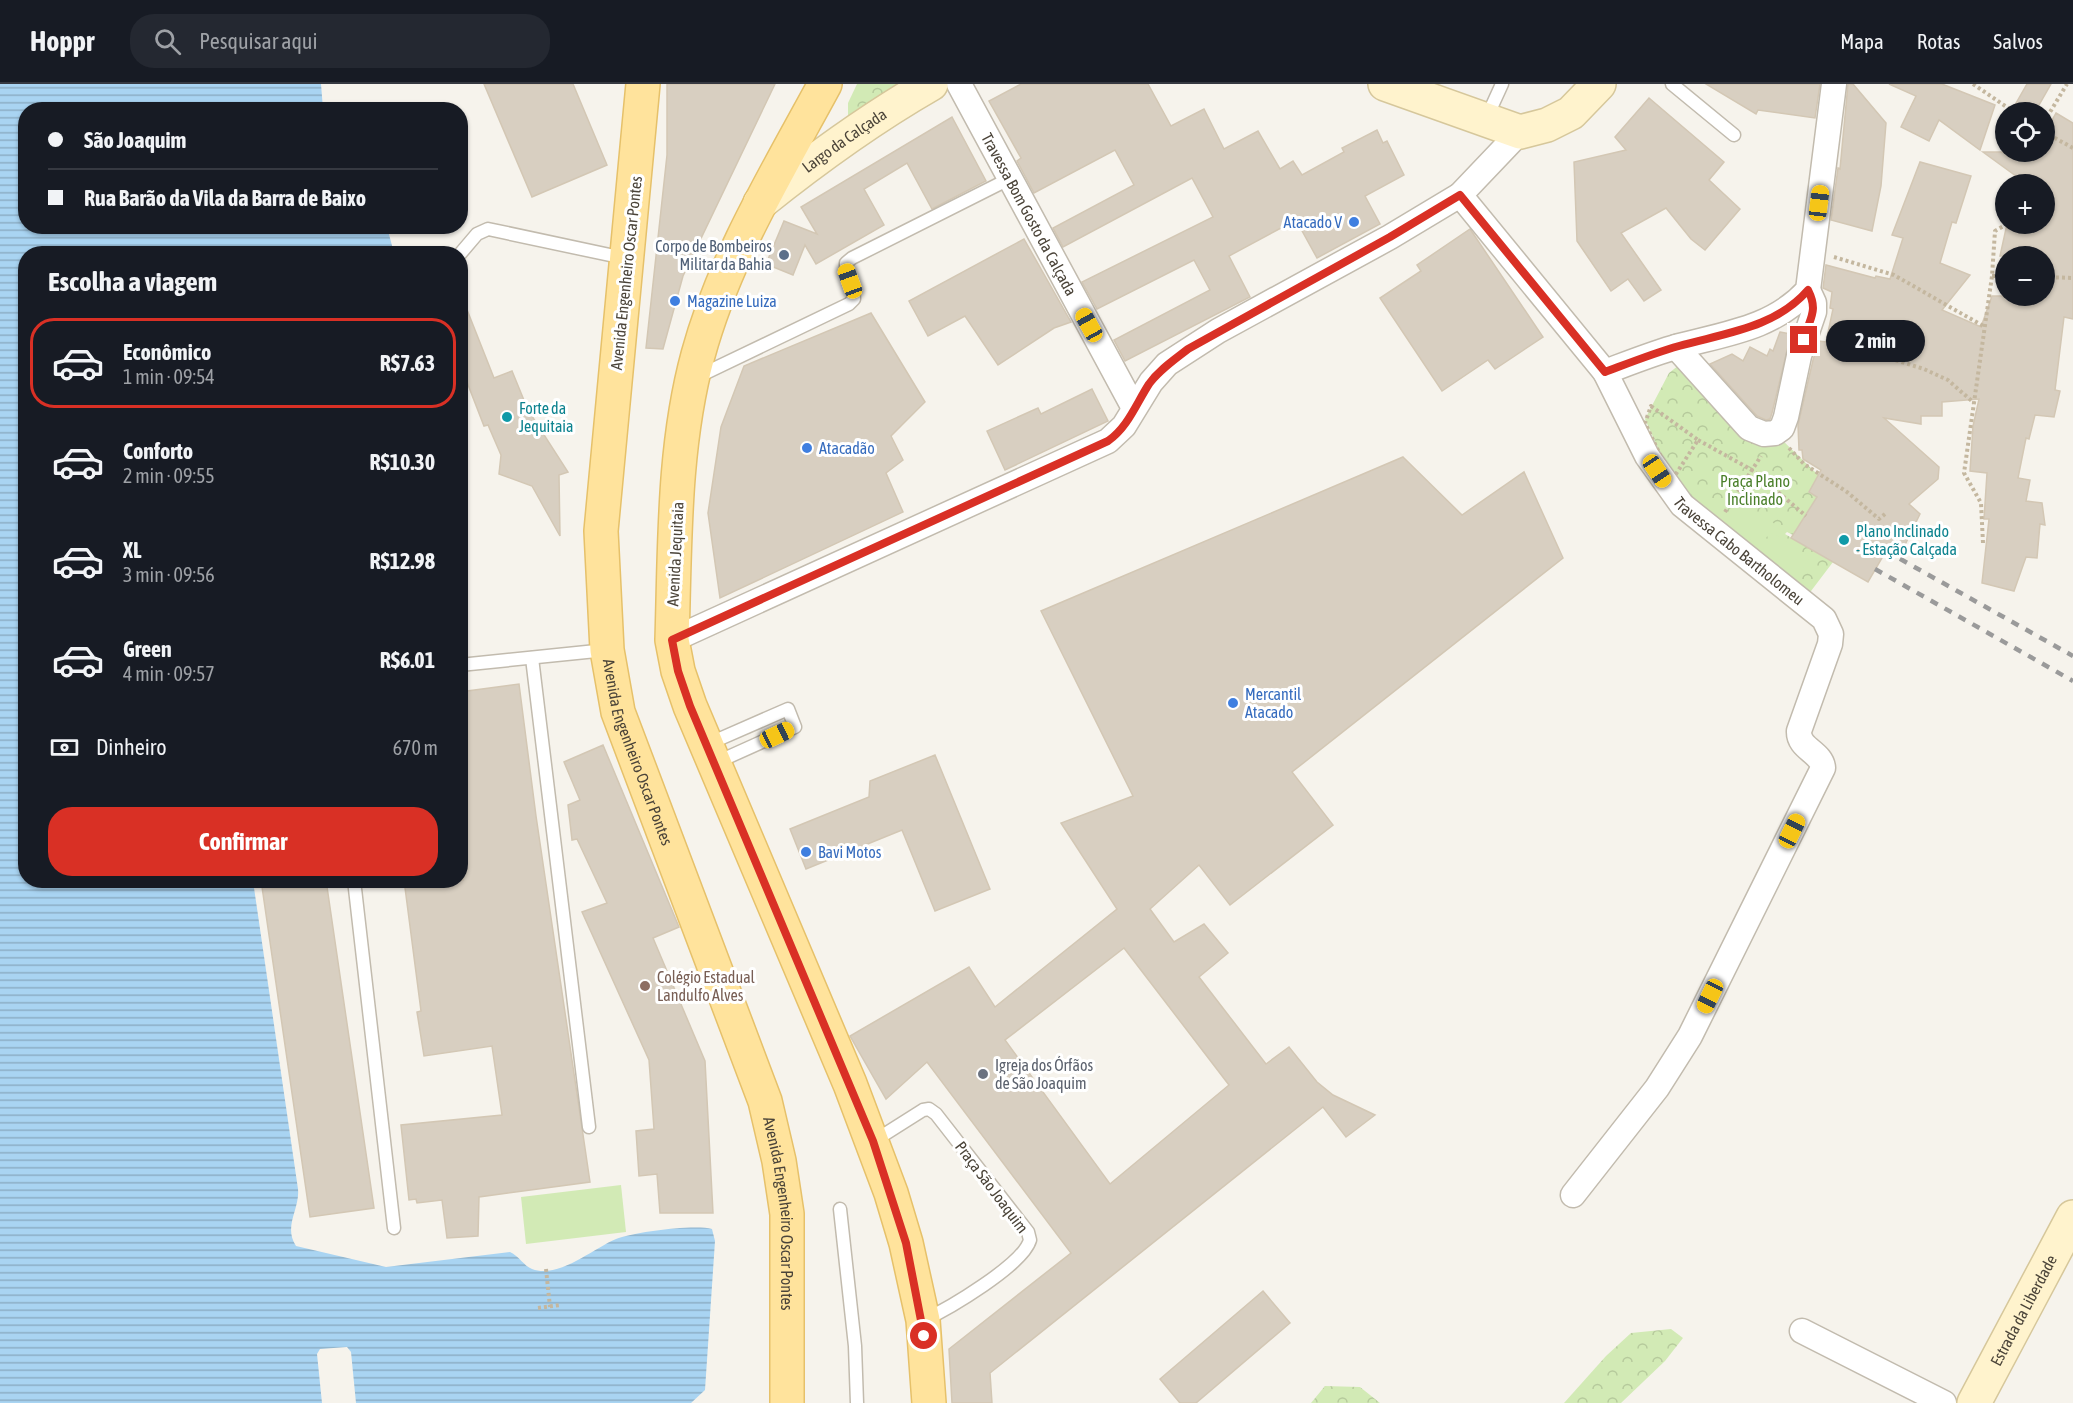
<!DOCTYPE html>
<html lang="pt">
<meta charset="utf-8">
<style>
body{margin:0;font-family:"Asap Condensed",sans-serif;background:#242831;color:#f1f3f6;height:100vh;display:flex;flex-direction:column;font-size:22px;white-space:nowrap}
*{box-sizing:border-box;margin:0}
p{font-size:20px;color:#9ea1a6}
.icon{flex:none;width:33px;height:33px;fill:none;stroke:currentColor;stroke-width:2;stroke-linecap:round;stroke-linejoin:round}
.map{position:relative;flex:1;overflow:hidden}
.side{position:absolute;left:18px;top:162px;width:450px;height:642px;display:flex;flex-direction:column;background:#171b24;border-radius:24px;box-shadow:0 2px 4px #0004}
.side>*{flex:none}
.banner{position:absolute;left:18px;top:18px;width:450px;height:132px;border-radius:24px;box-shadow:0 2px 4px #0004;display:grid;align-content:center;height:132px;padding:0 30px;background:#171b24}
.fabs{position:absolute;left:1995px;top:18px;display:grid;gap:12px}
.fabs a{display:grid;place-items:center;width:60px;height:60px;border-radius:50%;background:#171b24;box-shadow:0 2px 4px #0004;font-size:30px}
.end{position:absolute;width:27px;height:27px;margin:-14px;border:8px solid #d93025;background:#fff;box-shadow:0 0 0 3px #fff}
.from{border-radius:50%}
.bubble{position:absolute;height:42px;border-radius:21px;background:#171b24;box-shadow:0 2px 4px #0004;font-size:20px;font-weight:700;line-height:42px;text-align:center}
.car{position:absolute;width:18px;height:36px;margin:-18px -9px;border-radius:8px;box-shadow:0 0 4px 2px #0007;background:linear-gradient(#f5c518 24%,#345 0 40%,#f5c518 0 76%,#345 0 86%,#f5c518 0)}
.banner b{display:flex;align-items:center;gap:21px;height:57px;font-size:22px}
.banner b+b{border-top:2px solid #363941}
.banner i{width:15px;height:15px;background:#f1f3f6}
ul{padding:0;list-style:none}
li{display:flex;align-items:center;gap:18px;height:90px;margin:0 12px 9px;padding:0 18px;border:3px solid transparent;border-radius:24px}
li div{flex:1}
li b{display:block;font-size:22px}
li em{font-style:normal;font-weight:700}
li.selected{border-color:#d93025}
li>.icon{width:54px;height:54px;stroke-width:1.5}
h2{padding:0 30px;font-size:27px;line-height:72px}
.pay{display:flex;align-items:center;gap:15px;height:66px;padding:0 30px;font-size:22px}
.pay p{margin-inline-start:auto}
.action{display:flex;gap:12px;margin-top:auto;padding:12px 30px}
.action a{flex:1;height:69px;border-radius:24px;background:#d93025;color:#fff;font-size:24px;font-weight:700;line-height:69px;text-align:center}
header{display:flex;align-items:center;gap:36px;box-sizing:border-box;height:84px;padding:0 30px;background:#171b24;border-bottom:2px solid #363941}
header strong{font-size:28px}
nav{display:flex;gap:33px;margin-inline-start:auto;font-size:21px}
.search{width:420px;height:54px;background:#242831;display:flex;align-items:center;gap:15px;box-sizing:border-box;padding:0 21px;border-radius:24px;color:#9ea1a6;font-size:22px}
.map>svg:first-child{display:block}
</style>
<header>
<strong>Hoppr</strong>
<div class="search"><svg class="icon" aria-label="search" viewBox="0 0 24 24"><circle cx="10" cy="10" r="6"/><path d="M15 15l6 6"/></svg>Pesquisar aqui</div>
<nav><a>Mapa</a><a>Rotas</a><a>Salvos</a></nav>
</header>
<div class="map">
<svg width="2073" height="1319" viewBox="0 0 2073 1319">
<defs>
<pattern id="forest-crowns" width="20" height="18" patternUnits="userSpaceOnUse" patternTransform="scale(1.5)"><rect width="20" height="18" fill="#d2eab5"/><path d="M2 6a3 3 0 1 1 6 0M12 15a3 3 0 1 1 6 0" fill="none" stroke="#b6ca9c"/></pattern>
<pattern id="water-rules" width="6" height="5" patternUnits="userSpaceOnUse" patternTransform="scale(1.5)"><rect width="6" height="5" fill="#a9d4f2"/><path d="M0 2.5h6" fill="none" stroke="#8caec5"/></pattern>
</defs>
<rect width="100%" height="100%" fill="#f6f3ec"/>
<g fill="url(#forest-crowns)">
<polygon points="857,0 915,0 848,43 848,19"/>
<polygon points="1679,281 1779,353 1816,389 1837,401 1820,411 1810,406 1817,413 1793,451 1787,448 1785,450 1833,478 1808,511 1690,420 1672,396 1645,335 1669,289"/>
<polygon points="1671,1245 1683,1254 1665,1277 1621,1319 1564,1319 1606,1272 1631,1249"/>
<polygon points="1325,1302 1360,1303 1380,1319 1311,1319"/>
</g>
<g fill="#d2eab5">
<polygon points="1738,416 1775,440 1761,462 1724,437"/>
<polygon points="1773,449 1810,473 1796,495 1759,471"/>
<polygon points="621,1101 626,1148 526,1160 521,1113"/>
</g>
<path fill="url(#water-rules)" d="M0,0H321L323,25L26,26V142L387,143L394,169L26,170V796L253,797L298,1105C300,1125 283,1142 296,1162L386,1183L510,1168C519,1172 524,1182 532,1185C559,1195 592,1165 616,1155C633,1148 695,1140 712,1145L715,1157L705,1306L691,1319H356L351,1268L347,1263L320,1265L317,1270L322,1319H0Z"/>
<g fill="#d8cfc1" stroke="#d3c7b4" stroke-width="1.5" fill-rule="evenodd">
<polygon points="484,0 573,0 607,81 532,113"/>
<polygon points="667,0 775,0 683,192 663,265 646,264 667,71"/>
<polygon points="1021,0 1148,0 1171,42 1204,25 1224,65 1258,47 1280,85 1293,77 1302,91 1344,68 1342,64 1377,46 1383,59 1387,57 1404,91 1365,112 1380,140 1317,174 1296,136 1229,172 1250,213 1125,277 1114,256 1210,206 1194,176 1097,225 1082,198 1213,133 1192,94 1063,163 1053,144 1134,101 1115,66 1034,109 1017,77 1021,74 989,17"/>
<polygon points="1706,0 1820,0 1815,34 1758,26 1756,30"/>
<polygon points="1848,0 1853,0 1886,39 1881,102 1872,147 1831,136 1838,84 1840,85"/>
<polygon points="1889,0 1942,0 1995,21 1980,66 1939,36 1929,57 1901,43 1916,12"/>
<polygon points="2027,0 2051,0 2035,28 2011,28"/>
<polygon points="1649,14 1724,78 1709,96 1740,125 1705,166 1691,155 1666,124 1621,149 1661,206 1644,217 1628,195 1611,207 1577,157 1574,78 1626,66 1615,53"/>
<polygon points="2056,29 2073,39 2073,235 2064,233 2055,306 2060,307 2054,333 2035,331 2029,355 2026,354 2018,394 2030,396 2026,417 2042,419 2045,441 2040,440 2037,474 2026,473 2014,507 1982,499 1989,435 1984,435 1987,389 1970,387 1973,342 1979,315 1942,318 1942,332 1921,332 1921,340 1884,334 1939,383 1938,395 1909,420 1920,430 1902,467 1890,460 1868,498 1791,454 1817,413 1809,408 1821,386 1803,375 1802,366 1799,366 1798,341 1813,276 1819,257 1826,258 1833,225 1830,224 1832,208 1823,204 1826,181 1875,194 1876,192 1890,195 1903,154 1892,151 1920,78 1971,92 1956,139 1952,138 1940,179 1970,191 1942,226 1981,243 1992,212 2044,212 2044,172 2000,172 2007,140 2044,140 2044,100 2027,100 1983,68 2044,68 2044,51"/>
<polygon points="952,33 986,97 932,125 907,79 864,105 884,141 816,180 805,161 793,191 766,180 784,137 817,150 801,123"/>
<polygon points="1470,145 1543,253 1495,285 1488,276 1442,307 1380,214 1421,187 1417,181"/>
<polygon points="1024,155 1071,238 1054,244 998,281 965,232 928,252 909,217"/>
<polygon points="460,208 494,294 512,287 528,326 568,388 559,391 560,452 532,402 499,390 501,371 488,341 484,342 460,280"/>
<polygon points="871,229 925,318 891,352 903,376 886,389 903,428 720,514 708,429 721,343 744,282"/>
<polygon points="1780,248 1791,250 1772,329 1770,335 1766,336 1757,332 1710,280 1732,270 1743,277 1750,263 1767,272 1770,265 1773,267"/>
<polygon points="1092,305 1108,337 1005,386 987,347 1038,324 1041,330"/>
<path d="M1403,373L1462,431L1524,388L1563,474L1292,688L1333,741L1230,821L1199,781L1150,825L1174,858L1204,840L1228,869L1199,893L1266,980L1289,963L1317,998L1333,1011L1375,1031L1346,1053L1323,1023L990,1289L992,1319H952L949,1265L1071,1169L927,978L886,1015L850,952L969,883L995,923L1117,825L1061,739L1133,712L1041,527ZM1124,864L1229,1001L1110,1100L1005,956Z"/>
<polygon points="519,600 536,732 590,1098 479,1113 478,1152 447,1154 442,1116 417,1119 416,1115 409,1116 401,1041 502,1031 492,962 424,972 417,928 421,927 404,796 463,796 460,776 460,608"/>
<polygon points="603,661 679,843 653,854 705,977 713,1129 660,1129 657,1090 639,1092 636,1047 654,1045 649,976 582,828 607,819 577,755 572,756 568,721 580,716 564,678"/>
<polygon points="935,671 990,805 935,827 902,746 806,785 790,745 869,713 870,697"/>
<polygon points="261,796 326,796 374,1124 310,1133"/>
<polygon points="1263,1207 1290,1239 1196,1319 1180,1319 1160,1295"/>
</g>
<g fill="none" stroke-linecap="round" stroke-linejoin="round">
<defs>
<g id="service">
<polyline points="1672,0 1734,51"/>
<polyline points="1486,35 1502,0"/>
<polyline points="460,170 477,150 488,145 624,174"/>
<path d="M697,293L849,220L854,215C854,202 845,192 846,179L852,174L1009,95"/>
<polyline points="532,574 589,1043"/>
<polyline points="460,581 606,566"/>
<polyline points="708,660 788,625 795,643 715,679"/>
<polyline points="354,796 394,1144"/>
<path d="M874,1057L923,1026L929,1025L936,1030L1028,1148L1030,1156C1023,1181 948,1225 924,1236"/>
<polyline points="840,1125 855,1262 857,1319"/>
</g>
<g id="minor">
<path id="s1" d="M959,0L1134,324"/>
<path id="s2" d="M1460,111L1605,288L1647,372L1682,421L1824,535L1831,550L1830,560L1799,647C1798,665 1822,668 1823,684L1690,952L1657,1004L1573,1111"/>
<polyline points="1676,263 1749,344 1764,350 1775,349 1782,344 1786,333 1799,272 1814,228 1814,219 1808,206"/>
<path d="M1605,288C1629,279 1654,269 1679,262C1725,250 1774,244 1808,206L1834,0"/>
<polyline points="672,556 1108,357 1124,342 1151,298 1167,280 1218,247 1390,153 1460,111 1520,48"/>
<polyline points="1802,1247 1944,1319"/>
</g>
<g id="secondary">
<polyline points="1385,0 1520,48 1547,41 1571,29 1599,0"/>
<path id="s3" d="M760,119C815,75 870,35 931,0"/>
<path id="s4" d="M1974,1319L2073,1133"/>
</g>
<g id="primary">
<path id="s5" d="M643,0L601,447L607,566L618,628L765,1017L779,1077L787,1130V1319"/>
<path d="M825,0C778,87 724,175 698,271C673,363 675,461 672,556L678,587L690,622L850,1000L891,1109L906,1159L923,1236L929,1319"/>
</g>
</defs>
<use href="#service" stroke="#c2bbae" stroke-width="15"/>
<use href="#minor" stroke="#c2bbae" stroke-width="27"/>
<use href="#secondary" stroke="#d6c79b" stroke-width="36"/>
<use href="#primary" stroke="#e6c16a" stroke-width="36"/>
<g stroke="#c4b79f" stroke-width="4" stroke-dasharray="3 3" stroke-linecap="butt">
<polyline points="1973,0 2014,28"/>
<polyline points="2044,38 2067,0"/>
<polyline points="2044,48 2073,64"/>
<polyline points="1834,173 1894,191 1985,243"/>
<polyline points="1992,192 2006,192"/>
<polyline points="2044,193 2073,194"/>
<polyline points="1827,255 1924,285 1948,296 1974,319"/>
<polygon points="1651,322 1698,356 1672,396 1645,339"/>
<polyline points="1698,356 1752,386 1806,432"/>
<polyline points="1789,364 1804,380 1847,408 1879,435 1885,430"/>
<polyline points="1725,428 1761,372"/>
<polyline points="1983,459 1981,419 1964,389 1992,192 1995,147 2007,140"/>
<polyline points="546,1185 550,1223"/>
<polyline points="538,1224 560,1221"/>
</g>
<use href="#service" stroke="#fff" stroke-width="12"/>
<use href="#minor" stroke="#fff" stroke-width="24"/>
<use href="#secondary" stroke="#fff3cd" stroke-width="33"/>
<use href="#primary" stroke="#ffe39c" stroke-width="33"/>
<g stroke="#9a9a9a" stroke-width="4.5" stroke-dasharray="8 8" stroke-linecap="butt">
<polyline points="1886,467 2073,572"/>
<polyline points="1875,485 2073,597"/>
</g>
</g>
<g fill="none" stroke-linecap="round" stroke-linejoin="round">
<path stroke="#d93025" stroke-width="8" d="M924,1252L906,1159L873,1057L690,622L678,587L672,556L1108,357C1128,343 1136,320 1149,300C1159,286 1174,276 1188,265L1390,153L1460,111L1605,288C1629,279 1654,269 1679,262C1725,249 1775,244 1808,206C1819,228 1809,234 1804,256"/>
</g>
<g fill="#3f7fe0" stroke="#fff" stroke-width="2">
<circle cx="1354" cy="138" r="6"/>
<circle cx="675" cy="217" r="6"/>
<circle cx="807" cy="364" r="6"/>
<circle cx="1233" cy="619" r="6"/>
<circle cx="806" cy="768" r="6"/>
</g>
<circle fill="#5c6f8a" stroke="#fff" stroke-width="2" cx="784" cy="171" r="6"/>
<g fill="#0f9aa8" stroke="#fff" stroke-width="2">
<circle cx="507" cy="333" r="6"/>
<circle cx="1844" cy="456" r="6"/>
</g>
<circle fill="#8d6e63" stroke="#fff" stroke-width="2" cx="645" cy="902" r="6"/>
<circle fill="#6b7280" stroke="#fff" stroke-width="2" cx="983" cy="990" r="6"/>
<g text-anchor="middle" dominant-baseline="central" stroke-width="6" stroke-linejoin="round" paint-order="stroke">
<g font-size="16" fill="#4b4439" stroke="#fff">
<text stroke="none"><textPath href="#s3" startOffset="105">Largo da Calçada</textPath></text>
<text stroke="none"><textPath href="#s1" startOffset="148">Travessa Bom Gosto da Calçada</textPath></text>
<text transform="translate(626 189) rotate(-84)">Avenida Engenheiro Oscar Pontes</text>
<text stroke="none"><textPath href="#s2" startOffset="456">Travessa Cabo Bartholomeu</textPath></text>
<text transform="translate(675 470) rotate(-87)">Avenida Jequitaia</text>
<text stroke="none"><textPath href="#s5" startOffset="675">Avenida Engenheiro Oscar Pontes</textPath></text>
<text transform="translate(992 1103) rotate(53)">Praça São Joaquim</text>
<text stroke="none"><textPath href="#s5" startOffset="1161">Avenida Engenheiro Oscar Pontes</textPath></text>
<text stroke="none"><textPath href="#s4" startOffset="105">Estrada da Liberdade</textPath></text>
</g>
<g font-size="16" fill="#366cbe" stroke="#fff" text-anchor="start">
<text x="1342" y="138" text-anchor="end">Atacado V</text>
<text x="687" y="217">Magazine Luiza</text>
<text x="819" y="364">Atacadão</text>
<text x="1245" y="610">Mercantil<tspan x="1245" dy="18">Atacado</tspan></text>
<text x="818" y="768">Bavi Motos</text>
</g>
<g font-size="16" fill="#4e5e75" stroke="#fff" text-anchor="end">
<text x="772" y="162">Corpo de Bombeiros<tspan x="772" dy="18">Militar da Bahia</tspan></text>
</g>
<g font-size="16" fill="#0d838f" stroke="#fff" text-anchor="start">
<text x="519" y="324">Forte da<tspan x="519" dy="18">Jequitaia</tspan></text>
<text x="1856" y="447">Plano Inclinado<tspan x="1856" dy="18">- Estação Calçada</tspan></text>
</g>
<g font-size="16" fill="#4a7f2a" stroke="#fff">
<text x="1755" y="397">Praça Plano<tspan x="1755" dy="18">Inclinado</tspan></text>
</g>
<g font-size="16" fill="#785e54" stroke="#fff" text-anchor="start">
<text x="657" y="893">Colégio Estadual<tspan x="657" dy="18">Landulfo Alves</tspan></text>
</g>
<g font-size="16" fill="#5b616d" stroke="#fff" text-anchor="start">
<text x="995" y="981">Igreja dos Órfãos<tspan x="995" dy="18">de São Joaquim</tspan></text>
</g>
</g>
</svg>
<div class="fabs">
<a><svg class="icon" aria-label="locate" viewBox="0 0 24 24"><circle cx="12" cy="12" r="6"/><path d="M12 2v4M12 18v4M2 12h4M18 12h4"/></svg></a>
<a>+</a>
<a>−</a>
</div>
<i class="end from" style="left:924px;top:1252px"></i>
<i class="end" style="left:1804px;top:256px"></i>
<div class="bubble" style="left:1826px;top:236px;width:99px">2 min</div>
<i class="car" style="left:1819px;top:119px;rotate:7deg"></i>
<i class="car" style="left:850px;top:197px;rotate:340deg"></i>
<i class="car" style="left:1089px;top:241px;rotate:331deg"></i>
<i class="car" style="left:1657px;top:387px;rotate:146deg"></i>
<i class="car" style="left:777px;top:651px;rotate:65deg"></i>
<i class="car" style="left:1792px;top:747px;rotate:26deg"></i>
<i class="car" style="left:1710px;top:912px;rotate:206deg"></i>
<div class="banner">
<b><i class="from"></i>São Joaquim</b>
<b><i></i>Rua Barão da Vila da Barra de Baixo</b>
</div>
<section class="side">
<h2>Escolha a viagem</h2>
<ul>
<li class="selected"><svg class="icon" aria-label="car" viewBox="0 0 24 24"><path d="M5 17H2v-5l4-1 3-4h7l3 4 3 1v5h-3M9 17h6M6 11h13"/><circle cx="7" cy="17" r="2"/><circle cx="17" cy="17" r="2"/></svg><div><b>Econômico</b><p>1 min · 09:54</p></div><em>R$7.63</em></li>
<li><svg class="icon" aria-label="car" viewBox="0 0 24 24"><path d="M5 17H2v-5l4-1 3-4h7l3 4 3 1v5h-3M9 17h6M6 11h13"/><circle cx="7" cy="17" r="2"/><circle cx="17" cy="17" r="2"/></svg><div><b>Conforto</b><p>2 min · 09:55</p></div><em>R$10.30</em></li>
<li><svg class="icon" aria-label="car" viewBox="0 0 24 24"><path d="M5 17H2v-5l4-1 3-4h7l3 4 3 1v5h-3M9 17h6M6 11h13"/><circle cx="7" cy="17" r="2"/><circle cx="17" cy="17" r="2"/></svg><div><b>XL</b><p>3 min · 09:56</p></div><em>R$12.98</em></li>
<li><svg class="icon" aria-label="car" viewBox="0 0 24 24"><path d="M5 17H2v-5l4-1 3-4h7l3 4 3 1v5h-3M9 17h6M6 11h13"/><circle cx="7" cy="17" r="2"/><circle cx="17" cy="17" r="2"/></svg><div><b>Green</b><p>4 min · 09:57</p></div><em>R$6.01</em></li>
</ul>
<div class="pay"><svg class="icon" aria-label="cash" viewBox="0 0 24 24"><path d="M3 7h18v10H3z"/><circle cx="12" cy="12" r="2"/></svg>Dinheiro<p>670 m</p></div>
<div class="action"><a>Confirmar</a></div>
</section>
</div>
